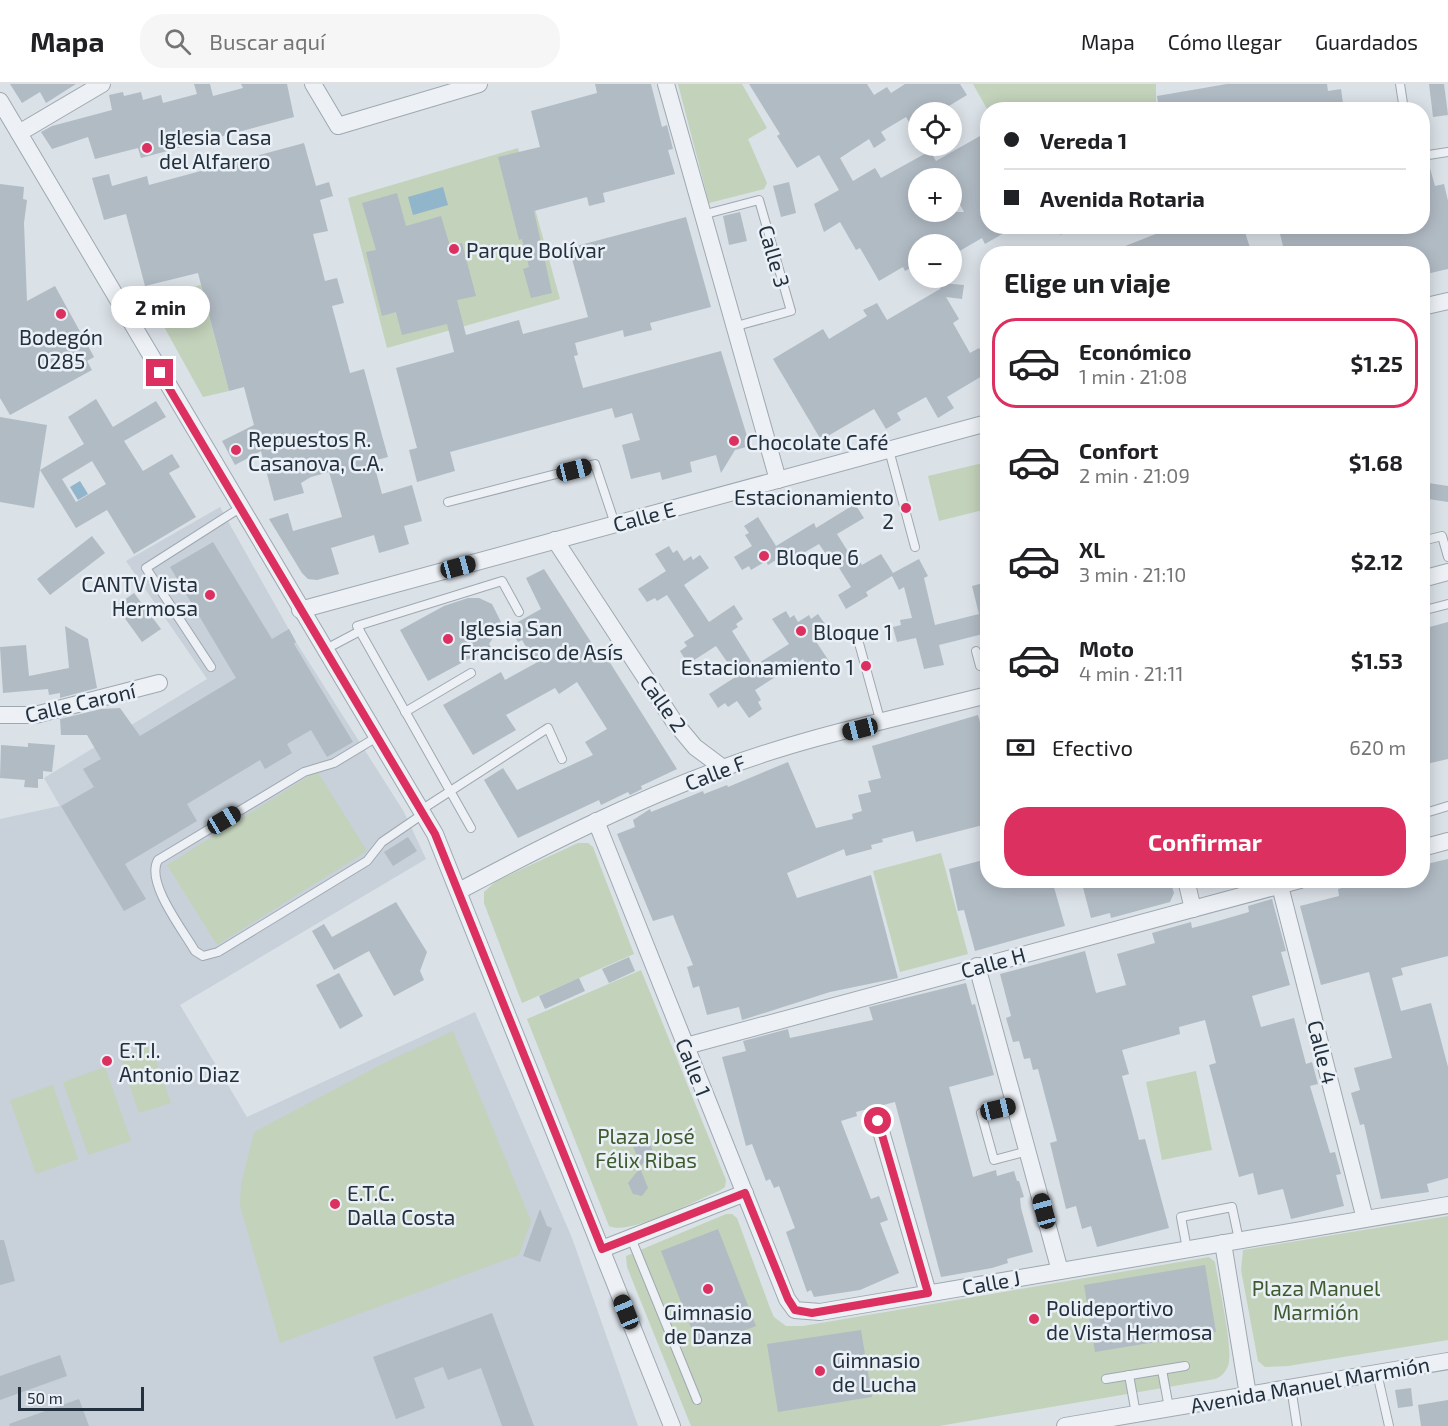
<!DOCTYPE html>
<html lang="es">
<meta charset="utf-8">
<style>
body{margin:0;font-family:"Exo 2",sans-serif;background:#f6f6f6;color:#202124;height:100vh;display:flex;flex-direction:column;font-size:22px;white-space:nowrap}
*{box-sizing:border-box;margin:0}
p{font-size:20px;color:#757577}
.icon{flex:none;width:33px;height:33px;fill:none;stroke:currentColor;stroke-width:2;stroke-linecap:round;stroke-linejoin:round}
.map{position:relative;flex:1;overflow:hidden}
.panel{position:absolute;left:980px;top:162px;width:450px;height:642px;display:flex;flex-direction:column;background:#fff;border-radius:24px;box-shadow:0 3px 15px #0003}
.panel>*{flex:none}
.hud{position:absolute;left:980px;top:18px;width:450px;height:132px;border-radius:24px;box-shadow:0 3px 15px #0003;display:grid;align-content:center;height:132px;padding:0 24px;background:#fff}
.buttons{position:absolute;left:908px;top:18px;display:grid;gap:12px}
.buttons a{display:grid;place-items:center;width:54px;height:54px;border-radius:50%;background:#fff;box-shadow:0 3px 15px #0003;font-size:30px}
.scale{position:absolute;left:18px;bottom:15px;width:126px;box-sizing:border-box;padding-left:6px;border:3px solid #23303e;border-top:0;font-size:16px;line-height:21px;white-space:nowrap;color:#23303e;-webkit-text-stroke:4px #eaf0f5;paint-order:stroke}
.end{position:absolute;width:27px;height:27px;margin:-14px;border:8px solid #db3060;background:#fff;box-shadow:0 0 0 3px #fff}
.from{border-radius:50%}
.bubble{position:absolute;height:42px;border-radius:21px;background:#fff;box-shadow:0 3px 15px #0003;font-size:20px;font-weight:700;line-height:42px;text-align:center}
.car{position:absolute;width:18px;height:36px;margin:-18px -9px;border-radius:8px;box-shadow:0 0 4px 2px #0007;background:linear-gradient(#222 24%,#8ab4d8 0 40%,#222 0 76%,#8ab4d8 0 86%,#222 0)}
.hud b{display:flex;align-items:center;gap:21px;height:57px;font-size:22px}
.hud b+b{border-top:2px solid #e0e0e0}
.hud i{width:15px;height:15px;background:#202124}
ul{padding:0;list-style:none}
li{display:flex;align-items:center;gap:18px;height:90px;margin:0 12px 9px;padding:0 12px;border:3px solid transparent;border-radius:24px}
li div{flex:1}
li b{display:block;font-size:22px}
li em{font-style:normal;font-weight:700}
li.active{border-color:#db3060}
li>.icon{width:54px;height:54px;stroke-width:1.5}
h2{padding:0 24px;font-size:27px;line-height:72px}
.pay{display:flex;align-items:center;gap:15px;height:66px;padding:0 24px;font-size:22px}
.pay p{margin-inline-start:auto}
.cta{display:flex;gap:12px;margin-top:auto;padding:12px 24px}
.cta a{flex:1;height:69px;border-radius:24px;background:#db3060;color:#fff;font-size:24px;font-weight:700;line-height:69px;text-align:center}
header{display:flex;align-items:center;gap:36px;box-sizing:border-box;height:84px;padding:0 30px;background:#fff;border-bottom:2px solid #e0e0e0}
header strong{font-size:28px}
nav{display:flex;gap:33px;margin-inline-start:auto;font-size:21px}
.search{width:420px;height:54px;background:#f6f6f6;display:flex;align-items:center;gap:15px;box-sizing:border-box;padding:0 21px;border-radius:24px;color:#757577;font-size:22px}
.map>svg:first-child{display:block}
</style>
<header>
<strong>Mapa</strong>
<div class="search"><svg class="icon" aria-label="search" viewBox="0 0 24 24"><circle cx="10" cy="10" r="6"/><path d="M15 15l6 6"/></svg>Buscar aquí</div>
<nav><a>Mapa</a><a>Cómo llegar</a><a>Guardados</a></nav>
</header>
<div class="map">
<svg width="1448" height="1342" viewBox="0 0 1448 1342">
<rect width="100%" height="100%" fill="#dae1e7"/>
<polygon fill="#c8d0d9" points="220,423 296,558 404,728 426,775 180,921 247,1033 475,928 572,1154 638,1342 0,1342 0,735 60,722 44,694 207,595 126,477"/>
<g fill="#c3d2bb">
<polygon points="678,0 742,0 767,44 748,55 767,99 764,105 709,119"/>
<polygon points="973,0 1156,0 1156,25 987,25"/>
<polygon points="518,64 560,215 387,264 348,114"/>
<polygon points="1055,143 1088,143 1060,151"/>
<polygon points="201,201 229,307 203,313 148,214"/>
<polygon points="987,378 987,425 939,437 928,392"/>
<polygon points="317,687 367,767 217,861 167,781"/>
<polygon points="578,759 588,759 593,763 634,870 522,919 484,819 484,808 496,797"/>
<polygon points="941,769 968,870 900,888 873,787"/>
<path d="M641,886L726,1096L725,1103L719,1107C697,1116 629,1152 609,1142L527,935Z"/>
<polygon points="453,947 531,1137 519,1171 280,1259 240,1122 241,1100 254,1048 386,978"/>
<polygon points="151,962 171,1019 139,1029 120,973"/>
<polygon points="105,983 131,1057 88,1071 63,998"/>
<polygon points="1196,987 1212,1066 1162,1076 1146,998"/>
<polygon points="53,1001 78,1075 36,1090 10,1016"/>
<path d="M726,1130H732L737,1134L770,1224L774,1233L786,1242H803L1209,1173L1215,1178C1218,1199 1234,1265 1228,1282C1225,1289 1221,1293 1215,1295L939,1342H691L627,1183L626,1172Z"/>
<polygon points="1448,1132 1448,1256 1288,1282 1265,1283 1258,1277 1241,1186 1243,1166"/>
</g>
<g fill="#91b5cb">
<polygon points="443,103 448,121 413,131 408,113"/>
<polygon points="80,397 88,410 78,416 70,403"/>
</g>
<g fill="#b1bbc4" fill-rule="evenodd">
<polygon points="10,0 76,0 46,19 40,8 22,19"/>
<polygon points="194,0 210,0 213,12 243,4 241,0 287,0 294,33 141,74 138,64 95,75 88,53 52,65 41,48 52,42 112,26 109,11 123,8 124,12 141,8 143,16 161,11 163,19 197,10"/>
<polygon points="595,0 651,0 662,43 667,41 673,65 668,66 675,90 603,109 605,118 589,122 587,113 534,127 552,209 531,214 523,185 529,183 522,155 519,156 498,73 540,63 531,27 597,9"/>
<path d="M749,0H867L874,11L887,3L891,9L905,0H960L967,11L939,28H918V52L906,33L881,48L886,56L874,64L869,55L840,74L853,97L875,84L881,94L930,67L936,77L987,48V142H1016L985,160L982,154L951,172V160H918V180L905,187L903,183L879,197L860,164L856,166L840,138L824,148L814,120L839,106L819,71L797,84L777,52L780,50ZM918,94H951V104L964,128H918Z"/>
<polygon points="1227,0 1327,0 1328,7 1341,5 1344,26 1159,26 1157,12"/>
<polygon points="1429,0 1444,0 1448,31 1433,33"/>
<polygon points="304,59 316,102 329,98 333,112 320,116 328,147 313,150 325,197 337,194 344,219 332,222 350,289 364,285 383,355 388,373 373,377 382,410 412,401 422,437 404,442 409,460 393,465 379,469 374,451 331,464 339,490 317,496 308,495 302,489 269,435 288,429 293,447 342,433 329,388 311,393 301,399 304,409 274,417 261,367 235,381 222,357 254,341 244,303 229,307 198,189 145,202 126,130 104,136 92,94 109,90 112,102 147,92 149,101"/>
<polygon points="1428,77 1435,102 1444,100 1448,117 1448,185 1422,191 1422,170 1285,170 1278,142 1422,142 1422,78"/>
<polygon points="789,98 796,129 781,133 773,102"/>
<polygon points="0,100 24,103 23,115 27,116 24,139 27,217 55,202 94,273 87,277 92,286 10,331 0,314"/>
<polygon points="397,109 406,142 441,132 450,162 462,159 476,212 457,216 466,251 519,236 523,250 588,233 569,164 686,133 711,223 650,239 652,246 624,253 623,246 575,259 578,271 574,272 583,304 721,267 750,362 735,366 721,389 716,371 690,378 692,388 662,396 660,388 631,395 622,361 640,356 632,329 615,334 612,324 450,368 455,387 417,398 409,366 417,364 396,284 454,268 447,240 402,251 396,228 382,232 366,168 376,166 362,119"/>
<polygon points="740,128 747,157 729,161 723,132"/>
<polygon points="1176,142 1243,142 1252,170 1105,170"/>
<polygon points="941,199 964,201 962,215 946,213 959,235 953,239 970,269 979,264 987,277 987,289 947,313 954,324 938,334 926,313 897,329 901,336 886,345 874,325 821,356 773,275 823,245 829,255 867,232 863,226 877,219 887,236 940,205"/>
<path d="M96,315L113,343L156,317L166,333L124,357L143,387L172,370L180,383L169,389L196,433L134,470L107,426L76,444L40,386L84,360L68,333ZM92,377L106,400L76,418L62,395Z"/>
<polygon points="0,333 47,341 34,424 0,418"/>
<polygon points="1422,398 1448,402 1448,418 1422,414"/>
<polygon points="855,420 864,434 837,450 852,474 856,472 862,481 881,470 893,489 919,475 928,492 924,494 935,541 979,530 972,502 987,498 987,549 939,561 944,581 924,585 916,554 897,558 893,543 901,541 900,536 912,534 904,503 899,506 892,492 866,508 868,512 846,525 838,511 851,503 829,468 826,470 819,460 788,478 785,475 778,479 776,476 768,481 766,477 751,486 749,482 742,486 734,473 752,462 745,451 749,449 744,442 758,433 776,462 814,439 816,444"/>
<polygon points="92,452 105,469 50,511 37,495"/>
<polygon points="213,458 272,555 289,545 296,558 294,560 353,658 327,673 311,646 287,660 292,669 265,685 260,676 187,720 197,737 125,780 146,815 124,827 61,722 94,703 83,685 101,675 87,651 61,651 60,635 101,625 120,624 140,652 236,594 170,483"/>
<polygon points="669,462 673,469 677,466 684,477 691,472 693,476 700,471 709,484 684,501 709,538 734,521 743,535 736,540 738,543 732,547 754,582 789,560 772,535 786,527 790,534 794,531 798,538 809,531 811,535 818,530 827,543 813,553 831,580 818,589 813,582 809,585 803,575 755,606 761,616 758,618 762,625 749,634 737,617 728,623 725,619 718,624 709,610 737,592 716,562 688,580 680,567 687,562 684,558 694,552 667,511 657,517 655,514 647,518 638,505 666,487 655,470"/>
<polygon points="544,485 598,569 602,566 677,685 641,702 642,705 630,711 628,708 601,721 599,716 518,754 484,696 503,684 517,706 593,671 585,658 607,645 577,598 559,610 555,604 506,631 516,646 473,671 443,621 501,588 505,596 536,579 522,556 518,558 509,543 541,525 526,494"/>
<polygon points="134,509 161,545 142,558 116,522"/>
<polygon points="468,514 479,514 492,520 502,540 489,560 491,563 428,597 400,546 444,522"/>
<polygon points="1448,538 1448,675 1422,681 1422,545"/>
<polygon points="65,542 88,555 97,604 60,614 60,609 49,611 48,605 3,609 0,563 26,561 29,592 69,584"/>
<polygon points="978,631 982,646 987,645 987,740 916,758 913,747 882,755 883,758 871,761 872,765 846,772 844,765 787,789 797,814 871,791 898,894 830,908 742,936 739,923 707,931 699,902 693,904 687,883 693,881 673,831 653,837 617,750 635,743 633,736 650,725 651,728 703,707 704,710 727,701 728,703 788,678 816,744 853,735 852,730 862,727 858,711 871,708 868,697 881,694 872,662"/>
<polygon points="28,659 55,661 52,688 43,687 43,695 38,695 38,704 24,703 25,696 0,694 1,661 28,663"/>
<polygon points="408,753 417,767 393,782 384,768"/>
<polygon points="987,775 987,796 1052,796 1065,842 975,867 964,826 958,827 949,785"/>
<polygon points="1448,775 1448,872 1401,884 1403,891 1392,894 1401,927 1431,919 1448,983 1448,1094 1427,1100 1429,1108 1381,1115 1364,1040 1360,1041 1351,1009 1360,1006 1354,984 1392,974 1369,888 1321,901 1300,822 1339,812 1338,805 1371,796 1422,796 1422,781"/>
<polygon points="1081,796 1170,796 1174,809 1170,818 1111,834 1110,829 1091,834"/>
<polygon points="1272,815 1286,867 1281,868 1290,901 1252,912 1261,943 1294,934 1306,980 1312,978 1318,1000 1310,1002 1330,1069 1335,1068 1341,1090 1336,1091 1344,1122 1291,1135 1283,1105 1258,1111 1253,1089 1239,1093 1209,981 1216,979 1205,936 1179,943 1180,950 1122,966 1129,990 1122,992 1134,1036 1139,1056 1145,1055 1169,1144 1097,1163 1091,1142 1082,1145 1076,1122 1066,1125 1050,1059 1057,1057 1038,985 1033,986 1030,974 1024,975 1019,957 1013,958 1006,934 1011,932 1000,890 1085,867 1096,909 1126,901 1117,870 1155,859 1152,849 1191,838 1192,844 1211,839 1249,828 1248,822"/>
<polygon points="396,818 427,868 420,887 424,896 394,912 369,867 334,886 312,847 324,840 332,853"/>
<polygon points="629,873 635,887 609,899 602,885"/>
<polygon points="339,889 363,932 340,945 316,901"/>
<polygon points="579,894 585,907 545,925 539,912"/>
<polygon points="966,899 972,921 975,920 994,991 949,1003 973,1093 996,1086 997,1092 1014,1087 1017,1097 1019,1097 1024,1113 1020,1114 1021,1124 1033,1168 1007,1175 1008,1179 992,1184 941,1193 895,1018 856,1028 857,1032 841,1037 871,1115 879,1112 888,1136 880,1139 899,1189 860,1206 814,1213 811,1206 807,1208 786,1148 795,1144 779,1102 774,1104 770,1095 766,1097 752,1060 746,1062 722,973 746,967 743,957 788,945 790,954 873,936 869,923"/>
<polygon points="639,1055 648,1056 653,1067 641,1082 633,1062"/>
<polygon points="640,1084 648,1104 642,1112 633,1110 628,1099"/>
<polygon points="540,1125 547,1142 552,1144 540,1178 523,1172"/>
<polygon points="718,1145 756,1242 699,1264 661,1167"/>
<polygon points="0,1156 4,1156 15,1197 0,1201"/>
<polygon points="1205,1181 1216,1248 1095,1268 1084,1201"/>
<polygon points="492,1229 534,1342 502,1342 481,1284 448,1296 443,1283 414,1294 425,1324 396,1335 373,1273"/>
<polygon points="861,1246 872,1313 778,1328 767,1260"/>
<polygon points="60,1271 67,1292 0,1316 0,1292"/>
<polygon points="1411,1304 1413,1322 1398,1324 1395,1306"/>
<polygon points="79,1315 89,1342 10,1342 9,1340"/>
<polygon points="1448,1316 1448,1342 1421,1342 1418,1321"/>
</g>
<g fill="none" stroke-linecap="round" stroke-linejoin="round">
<defs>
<g id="lane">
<polyline points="1400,0 1404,26"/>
<polyline points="1422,72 1448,68"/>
<polyline points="702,131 759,116 791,227 733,243"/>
<polyline points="889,366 915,463"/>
<polyline points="448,418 595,380 615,440"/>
<polyline points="1422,457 1442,452 1448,473"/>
<polyline points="1422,513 1425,526 1448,520"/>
<polyline points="857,552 881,639"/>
<polyline points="324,566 360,547"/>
<polyline points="976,567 980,582 987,580"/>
<polyline points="211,583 146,484 240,424"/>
<polyline points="405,628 471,589"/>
<path d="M377,653L334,679L304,688L158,776C145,798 183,846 195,867L203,872L218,868L367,777L382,758L423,730"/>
<polyline points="421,726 548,644 562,675"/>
<polyline points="1422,730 1448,722"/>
<polyline points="471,744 357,542 502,497 519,528"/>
<polyline points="1015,1021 981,1029 994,1076 1028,1067"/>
<polyline points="631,1154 697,1316"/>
<polyline points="1187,1165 1181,1133 1232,1123 1239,1156"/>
<polyline points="1162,1286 1169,1324"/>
<polyline points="1377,1289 1389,1342"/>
<polyline points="1129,1291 1136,1330"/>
<polyline points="1106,1295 1185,1282"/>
<polyline points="1291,1303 1297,1342"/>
</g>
<g id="street">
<polyline points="313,0 338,42 479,0"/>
<polyline points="666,0 778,396"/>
<polyline points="0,17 435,750 672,1342"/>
<polyline points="19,49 102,0"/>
<polyline points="1422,223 1448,217"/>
<polyline points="555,456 675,639 695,663 723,684"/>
<polyline points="1422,495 1448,488"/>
<polyline points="300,526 987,339"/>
<polyline points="0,631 35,631 159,599"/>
<polyline points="596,737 787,1215 795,1226 820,1228 1448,1121"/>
<polyline points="1422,764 1448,757"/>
<polyline points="1186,796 1193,825"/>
<polyline points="1280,802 1365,1135"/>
<path d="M459,807C545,761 631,718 723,684C808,652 899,634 987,611"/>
<polyline points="977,882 1060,1187"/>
<polyline points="686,962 1300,796"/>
<polyline points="878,1037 928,1209"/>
<polyline points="1223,1159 1248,1311"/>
<polyline points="602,1165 745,1109"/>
<polyline points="1065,1342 1448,1277"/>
</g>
</defs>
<use href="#lane" stroke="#9fa8b1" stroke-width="10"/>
<use href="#street" stroke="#9fa8b1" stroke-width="18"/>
<use href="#lane" stroke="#edf1f5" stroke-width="8"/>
<use href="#street" stroke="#edf1f5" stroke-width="16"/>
</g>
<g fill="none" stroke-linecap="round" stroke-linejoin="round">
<polyline stroke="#db3060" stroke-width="8" points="160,289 435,750 602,1165 745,1109 788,1215 795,1226 812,1229 928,1209 878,1037"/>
</g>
<g fill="#db3060" stroke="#eaf0f5" stroke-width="2">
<circle cx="147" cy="64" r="6"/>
<circle cx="454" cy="165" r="6"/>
<circle cx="61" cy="230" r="6"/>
<circle cx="734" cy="357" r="6"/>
<circle cx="236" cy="366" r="6"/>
<circle cx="906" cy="424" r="6"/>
<circle cx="764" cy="472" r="6"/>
<circle cx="210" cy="511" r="6"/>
<circle cx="801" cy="547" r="6"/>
<circle cx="448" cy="555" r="6"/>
<circle cx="866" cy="582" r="6"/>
<circle cx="107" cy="977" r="6"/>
<circle cx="335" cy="1120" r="6"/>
<circle cx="708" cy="1205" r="6"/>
<circle cx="1034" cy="1235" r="6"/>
<circle cx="820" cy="1287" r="6"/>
</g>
<g text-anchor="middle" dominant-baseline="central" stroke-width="5" stroke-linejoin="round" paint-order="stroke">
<g font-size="21" fill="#23303e" stroke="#eaf0f5" text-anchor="start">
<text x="159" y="52">Iglesia Casa<tspan x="159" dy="24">del Alfarero</tspan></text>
<text x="466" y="165">Parque Bolívar</text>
<text x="61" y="252" text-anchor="middle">Bodegón<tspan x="61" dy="24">0285</tspan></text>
<text x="248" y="354">Repuestos R.<tspan x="248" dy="24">Casanova, C.A.</tspan></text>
<text x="746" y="357">Chocolate Café</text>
<text x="894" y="412" text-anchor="end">Estacionamiento<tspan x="894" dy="24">2</tspan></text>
<text x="776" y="472">Bloque 6</text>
<text x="198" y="499" text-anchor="end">CANTV Vista<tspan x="198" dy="24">Hermosa</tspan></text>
<text x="460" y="543">Iglesia San<tspan x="460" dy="24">Francisco de Asís</tspan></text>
<text x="813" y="547">Bloque 1</text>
<text x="854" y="582" text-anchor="end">Estacionamiento 1</text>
<text x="119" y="965">E.T.I.<tspan x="119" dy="24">Antonio Diaz</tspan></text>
<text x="347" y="1108">E.T.C.<tspan x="347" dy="24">Dalla Costa</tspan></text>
<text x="1046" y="1223">Polideportivo<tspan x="1046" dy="24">de Vista Hermosa</tspan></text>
<text x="708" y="1227" text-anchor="middle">Gimnasio<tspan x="708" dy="24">de Danza</tspan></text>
<text x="832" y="1275">Gimnasio<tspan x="832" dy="24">de Lucha</tspan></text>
</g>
<g font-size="21" fill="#23303e" stroke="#eaf0f5">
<text transform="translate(775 172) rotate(74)">Calle 3</text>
<text transform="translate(644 432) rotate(-15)">Calle E</text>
<text transform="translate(80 618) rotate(-13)">Calle Caroní</text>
<text transform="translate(664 619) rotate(55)">Calle 2</text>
<text transform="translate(715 688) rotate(-21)">Calle F</text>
<text transform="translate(993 878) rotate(-15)">Calle H</text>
<text transform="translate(1323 968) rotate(76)">Calle 4</text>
<text transform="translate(694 983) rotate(68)">Calle 1</text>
<text transform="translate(991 1198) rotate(-10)">Calle J</text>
<text transform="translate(1310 1300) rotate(-10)">Avenida Manuel Marmión</text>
</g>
<g font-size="21" fill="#3d5b2f" stroke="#eaf0f5">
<text x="646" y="1051">Plaza José<tspan x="646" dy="24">Félix Ribas</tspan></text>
<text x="1316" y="1203">Plaza Manuel<tspan x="1316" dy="24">Marmión</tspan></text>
</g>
</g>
</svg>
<div class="buttons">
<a><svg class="icon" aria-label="locate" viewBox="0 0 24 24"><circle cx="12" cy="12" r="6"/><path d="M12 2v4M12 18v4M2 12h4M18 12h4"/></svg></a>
<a>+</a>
<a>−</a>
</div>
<div class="scale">50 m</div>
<i class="end from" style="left:878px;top:1037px"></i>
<i class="end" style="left:160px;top:289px"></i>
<div class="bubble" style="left:111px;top:202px;width:99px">2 min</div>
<i class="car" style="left:574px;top:386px;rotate:76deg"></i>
<i class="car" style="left:458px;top:483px;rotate:75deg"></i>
<i class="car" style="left:860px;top:645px;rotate:256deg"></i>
<i class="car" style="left:224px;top:736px;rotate:59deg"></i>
<i class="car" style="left:998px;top:1025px;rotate:77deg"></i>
<i class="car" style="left:1044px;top:1127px;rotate:345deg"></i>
<i class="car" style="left:626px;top:1228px;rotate:338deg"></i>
<div class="hud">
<b><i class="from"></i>Vereda 1</b>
<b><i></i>Avenida Rotaria</b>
</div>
<section class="panel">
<h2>Elige un viaje</h2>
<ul>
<li class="active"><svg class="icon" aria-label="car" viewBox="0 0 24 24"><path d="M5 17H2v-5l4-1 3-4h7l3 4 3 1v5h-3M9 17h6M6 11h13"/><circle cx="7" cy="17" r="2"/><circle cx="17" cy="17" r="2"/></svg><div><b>Económico</b><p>1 min · 21:08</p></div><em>$1.25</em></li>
<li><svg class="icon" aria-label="car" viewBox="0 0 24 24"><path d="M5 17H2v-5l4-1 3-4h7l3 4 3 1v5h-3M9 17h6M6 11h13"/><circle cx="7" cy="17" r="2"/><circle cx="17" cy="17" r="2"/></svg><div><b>Confort</b><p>2 min · 21:09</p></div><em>$1.68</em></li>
<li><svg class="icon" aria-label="car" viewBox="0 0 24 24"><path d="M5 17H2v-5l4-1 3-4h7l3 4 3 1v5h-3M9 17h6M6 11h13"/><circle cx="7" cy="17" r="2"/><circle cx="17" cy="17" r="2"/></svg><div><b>XL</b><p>3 min · 21:10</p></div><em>$2.12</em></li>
<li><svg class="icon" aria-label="car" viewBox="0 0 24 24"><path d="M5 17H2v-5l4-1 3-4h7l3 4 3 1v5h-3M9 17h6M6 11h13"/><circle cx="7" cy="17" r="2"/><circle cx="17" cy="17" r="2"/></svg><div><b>Moto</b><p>4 min · 21:11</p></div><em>$1.53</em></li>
</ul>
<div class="pay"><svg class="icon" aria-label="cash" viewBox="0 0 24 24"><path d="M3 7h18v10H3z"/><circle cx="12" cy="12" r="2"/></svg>Efectivo<p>620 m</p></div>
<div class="cta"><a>Confirmar</a></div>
</section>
</div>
